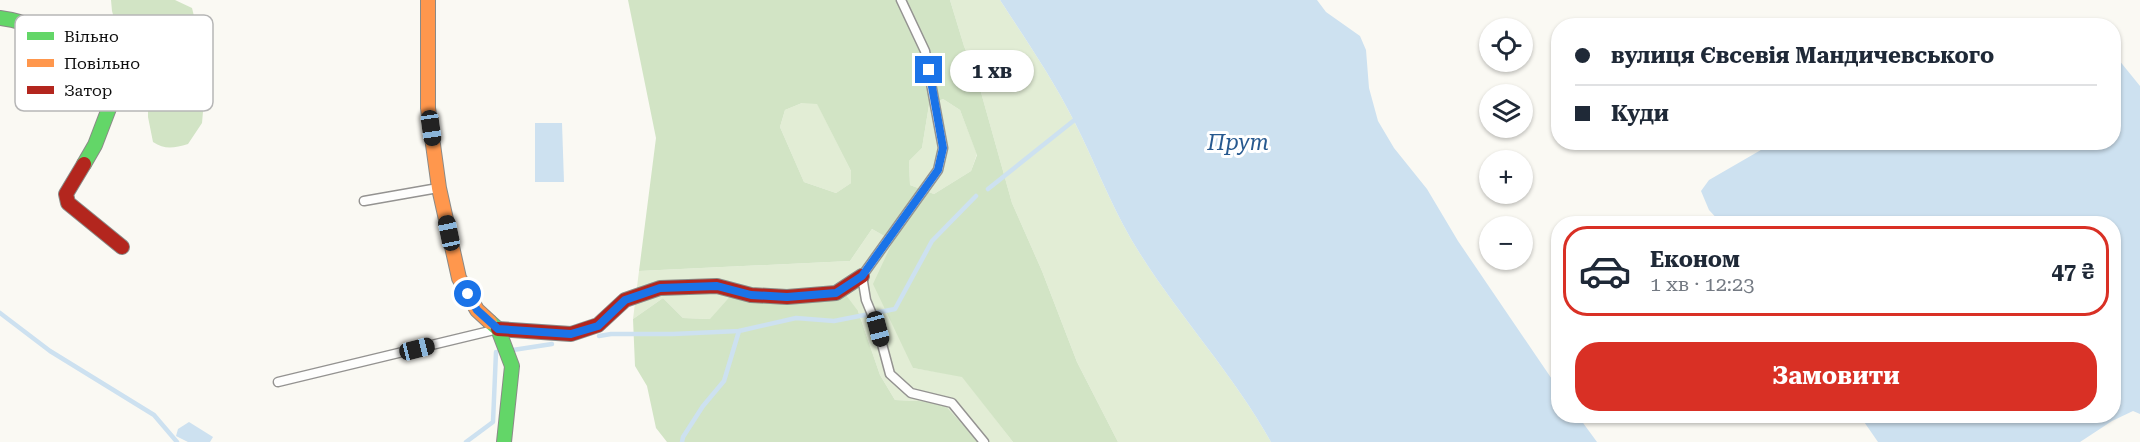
<!DOCTYPE html>
<html lang="uk">
<meta charset="utf-8">
<style>
body{margin:0;font-family:"Roboto Serif",serif;background:#f6f6f7;color:#1f2937;height:100vh;display:flex;flex-direction:column;font-size:22px;white-space:nowrap}
*{box-sizing:border-box;margin:0}
p{font-size:20px;color:#747a83}
.icon{flex:none;width:33px;height:33px;fill:none;stroke:currentColor;stroke-width:2;stroke-linecap:round;stroke-linejoin:round}
.map{position:relative;flex:1;overflow:hidden}
.drawer{position:absolute;left:1551px;top:216px;width:570px;height:207px;display:flex;flex-direction:column;background:#fff;border-radius:24px;box-shadow:0 2px 4px #0004}
.drawer>*{flex:none}
.top-card{position:absolute;left:1551px;top:18px;width:570px;height:132px;border-radius:24px;box-shadow:0 2px 4px #0004;display:grid;align-content:center;height:132px;padding:0 24px;background:#fff}
.fabs{position:absolute;left:1479px;top:18px;display:grid;gap:12px}
.fabs a{display:grid;place-items:center;width:54px;height:54px;border-radius:50%;background:#fff;box-shadow:0 2px 4px #0004;font-size:30px}
.end{position:absolute;width:27px;height:27px;margin:-14px;border:8px solid #1a73e8;background:#fff;box-shadow:0 0 0 3px #fff}
.from{border-radius:50%}
.bubble{position:absolute;height:42px;border-radius:21px;background:#fff;box-shadow:0 2px 4px #0004;font-size:20px;font-weight:700;line-height:42px;text-align:center}
.car{position:absolute;width:18px;height:36px;margin:-18px -9px;border-radius:8px;box-shadow:0 0 4px 2px #0007;background:linear-gradient(#222 24%,#8ab4d8 0 40%,#222 0 76%,#8ab4d8 0 86%,#222 0)}
.top-card b{display:flex;align-items:center;gap:21px;height:57px;font-size:22px}
.top-card b+b{border-top:2px solid #e0e1e3}
.top-card i{width:15px;height:15px;background:#1f2937}
ul{padding:10px 0 0;list-style:none}
li{display:flex;align-items:center;gap:18px;height:90px;margin:0 12px 9px;padding:0 12px;border:3px solid transparent;border-radius:24px}
li div{flex:1}
li b{display:block;font-size:22px}
li em{font-style:normal;font-weight:700}
li.active{border-color:#d93025}
li>.icon{width:54px;height:54px;stroke-width:1.5}
.action{display:flex;gap:12px;margin-top:auto;padding:12px 24px}
.action a{flex:1;height:69px;border-radius:24px;background:#d93025;color:#fff;font-size:24px;font-weight:700;line-height:69px;text-align:center}
.map>svg:first-child{display:block}
</style>
<div class="map">
<svg width="2140" height="442" viewBox="0 0 2140 442">
<rect width="100%" height="100%" fill="#faf9f3"/>
<g fill="#e2edd5">
<path d="M950,0H1000C1026,40 1053,79 1074,121C1094,160 1109,201 1131,239C1173,310 1231,370 1271,442H1118L1077,362L1042,271L1012,203L977,78L964,46Z"/>
<polygon points="943,99 960,110 977,154 971,171 934,194 910,185 909,161 922,148 929,105"/>
<polygon points="802,103 817,103 851,171 851,183 836,193 804,182 780,127 785,110"/>
<polygon points="872,229 893,241 913,368 962,376 1013,442 979,442 942,402 895,400 880,375 858,311 710,319 683,318 663,298 633,319 639,271 850,261"/>
</g>
<g fill="#d2e4c5" fill-rule="evenodd">
<path d="M111,0H175L192,8L202,49L205,89L202,123L188,144C174,148 165,150 153,142L148,117V97L137,79L119,36L112,11Z"/>
<path d="M628,0H950L964,46L977,78L1012,203L1042,271L1077,362L1118,442H1013L962,377L913,368L873,284L893,241L872,229L850,261L639,271L656,138ZM943,99L960,110L977,155L971,171L934,194L910,185L909,161L922,148L929,105ZM802,103L817,104L851,171V183L836,193L804,182L780,127L785,110Z"/>
<polygon points="734,292 846,295 858,311 880,375 895,400 942,402 979,442 667,442 656,428 647,386 635,366 633,319 663,298 683,318 710,319"/>
</g>
<g fill="#cde1f0">
<path d="M1000,0H1317L1326,12L1360,36L1366,50L1369,88L1378,121L1394,148L1427,189L1458,241L1558,388V416H1578L1597,442H1271C1231,370 1173,310 1131,239C1109,201 1094,160 1074,121C1053,79 1026,40 1000,0Z"/>
<polygon points="2114,54 2140,86 2140,414 2133,411 2112,421 2080,442 1878,442 1860,416 2114,416 2114,224 1721,223 1709,210 1701,191 1709,180 1773,143 2114,142"/>
<polygon points="535,123 562,123 564,182 535,182"/>
<polygon points="189,422 213,437 210,442 188,442 176,436 178,429"/>
</g>
<g fill="none" stroke-linecap="round" stroke-linejoin="round">
<g stroke="#cde1f0" stroke-width="4.5">
<polyline points="988,189 1077,118"/>
<polyline points="0,313 50,351 154,415 177,442"/>
<polyline points="599,336 611,334 673,334 739,331 796,318 834,321 895,309 932,241 976,196"/>
<polyline points="513,350 552,344"/>
<polyline points="466,442 493,422 496,352"/>
<polyline points="682,442 683,437 703,406 724,381 739,331"/>
</g>
<defs>
<g id="lane">
<polyline points="901,0 925,51 943,148 938,170 862,276 866,300 878,329 890,374 911,393 952,403 984,442"/>
<polyline points="364,201 438,188"/>
<polyline points="278,382 494,330"/>
</g>
<g id="fast">
<path d="M0,18C49,24 79,55 121,77L95,145L84,164"/>
<polyline points="490,322 498,329 512,366 504,442"/>
</g>
<polyline id="slow" points="428,0 428,108 439,188 459,278 477,310 490,322"/>
<g id="jam">
<polyline points="84,164 66,194 68,203 122,247"/>
<polyline points="498,329 571,334 598,325 625,300 660,288 717,286 751,295 787,297 836,293 862,276"/>
</g>
</defs>
<use href="#lane" stroke="#949391" stroke-width="11"/>
<use href="#fast" stroke="#8a8a87" stroke-width="16"/>
<use href="#slow" stroke="#8a8a87" stroke-width="16"/>
<use href="#jam" stroke="#8a8a87" stroke-width="16"/>
<use href="#lane" stroke="#fefefd" stroke-width="8"/>
<use href="#fast" stroke="#63d668" stroke-width="14"/>
<use href="#slow" stroke="#ff974d" stroke-width="14"/>
<use href="#jam" stroke="#b3261e" stroke-width="14"/>
</g>
<g fill="none" stroke-linecap="round" stroke-linejoin="round">
<polyline stroke="#1a73e8" stroke-width="8" points="468,294 477,310 498,329 571,334 598,326 625,300 660,288 717,286 751,295 787,297 836,293 862,276 938,170 943,148 929,70"/>
</g>
<g text-anchor="middle" dominant-baseline="central" stroke-width="6" stroke-linejoin="round" paint-order="stroke">
<g font-size="22" font-style="italic" fill="#27598f" stroke="#fff">
<text x="1238" y="142">Прут</text>
</g>
</g>
<rect x="15" y="15" width="198" height="96" rx="9" fill="#fff" stroke="#b6b6b6" stroke-width="1.5"/>
<rect x="27" y="32" width="27" height="8" fill="#63d668"/>
<rect x="27" y="59" width="27" height="8" fill="#ff974d"/>
<rect x="27" y="86" width="27" height="8" fill="#b3261e"/>
<g font-size="16" fill="#0d0d0d">
<text x="64" y="42">Вільно</text>
<text x="64" y="69">Повільно</text>
<text x="64" y="96">Затор</text>
</g>
</svg>
<div class="fabs">
<a><svg class="icon" aria-label="locate" viewBox="0 0 24 24"><circle cx="12" cy="12" r="6"/><path d="M12 2v4M12 18v4M2 12h4M18 12h4"/></svg></a>
<a><svg class="icon" aria-label="layers" viewBox="0 0 24 24"><path d="M12 4l9 5-9 5-9-5zM3 14l9 5 9-5"/></svg></a>
<a>+</a>
<a>−</a>
</div>
<i class="end from" style="left:468px;top:294px"></i>
<i class="end" style="left:929px;top:70px"></i>
<div class="bubble" style="left:950px;top:50px;width:84px">1 хв</div>
<i class="car" style="left:431px;top:128px;rotate:172deg"></i>
<i class="car" style="left:449px;top:233px;rotate:348deg"></i>
<i class="car" style="left:878px;top:329px;rotate:165deg"></i>
<i class="car" style="left:417px;top:349px;rotate:76deg"></i>
<div class="top-card">
<b><i class="from"></i>вулиця Євсевія Мандичевського</b>
<b><i></i>Куди</b>
</div>
<section class="drawer">
<ul>
<li class="active"><svg class="icon" aria-label="car" viewBox="0 0 24 24"><path d="M5 17H2v-5l4-1 3-4h7l3 4 3 1v5h-3M9 17h6M6 11h13"/><circle cx="7" cy="17" r="2"/><circle cx="17" cy="17" r="2"/></svg><div><b>Економ</b><p>1 хв · 12:23</p></div><em>47 ₴</em></li>
</ul>
<div class="action"><a>Замовити</a></div>
</section>
</div>
